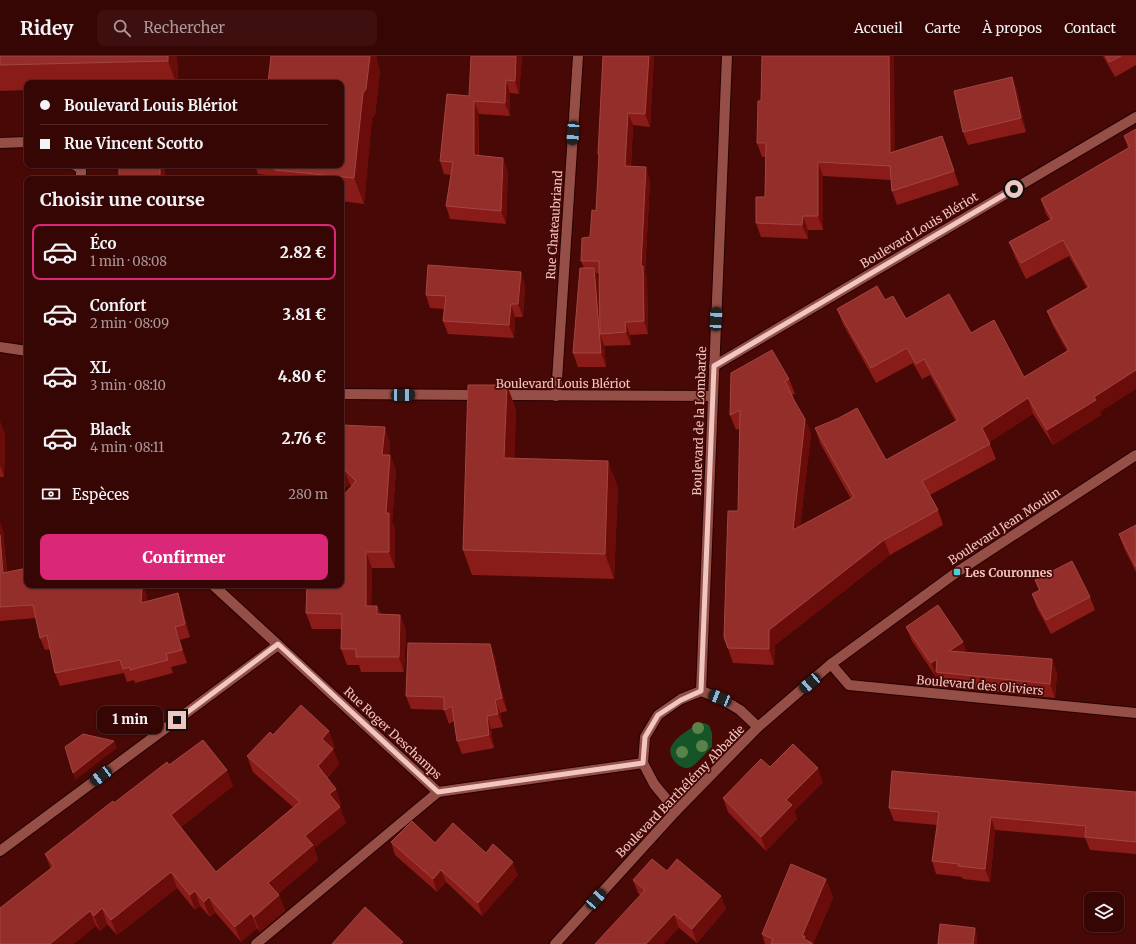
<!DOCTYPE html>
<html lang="fr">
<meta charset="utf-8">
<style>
body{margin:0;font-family:Merriweather,serif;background:#3d0f0e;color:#f1f3f6;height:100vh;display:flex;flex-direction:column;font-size:15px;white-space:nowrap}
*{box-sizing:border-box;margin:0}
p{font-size:13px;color:#aa999a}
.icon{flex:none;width:22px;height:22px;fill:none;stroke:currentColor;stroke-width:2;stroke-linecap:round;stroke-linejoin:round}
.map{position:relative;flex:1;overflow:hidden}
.drawer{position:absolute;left:24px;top:120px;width:320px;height:412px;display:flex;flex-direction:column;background:#360604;border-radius:8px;box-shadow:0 1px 3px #0004,0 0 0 1px #502726}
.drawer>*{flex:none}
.top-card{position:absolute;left:24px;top:24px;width:320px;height:88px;border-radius:8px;box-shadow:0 1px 3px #0004,0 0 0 1px #502726;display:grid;align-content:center;height:88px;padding:0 16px;background:#360604}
.tools{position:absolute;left:1084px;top:836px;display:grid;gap:8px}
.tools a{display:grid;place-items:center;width:40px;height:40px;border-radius:8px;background:#360604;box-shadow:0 1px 3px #0004,0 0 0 1px #502726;font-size:20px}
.end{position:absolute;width:18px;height:18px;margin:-9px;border:5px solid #efc6c0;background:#111;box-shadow:0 0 0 2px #111}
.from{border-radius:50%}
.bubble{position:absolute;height:28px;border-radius:8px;background:#360604;box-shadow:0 1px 3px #0004,0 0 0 1px #502726;font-size:13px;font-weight:800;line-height:28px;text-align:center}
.car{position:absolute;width:12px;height:24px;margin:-12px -6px;border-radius:5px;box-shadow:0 0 3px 1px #0007;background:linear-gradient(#222 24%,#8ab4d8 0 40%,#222 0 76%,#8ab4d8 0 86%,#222 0)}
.top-card b{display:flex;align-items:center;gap:14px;height:38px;font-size:15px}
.top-card b+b{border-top:1px solid #502726}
.top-card i{width:10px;height:10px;background:#f1f3f6}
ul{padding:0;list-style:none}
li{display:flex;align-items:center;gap:12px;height:56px;margin:0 8px 6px;padding:0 8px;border:2px solid transparent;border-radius:8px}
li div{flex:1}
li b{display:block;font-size:15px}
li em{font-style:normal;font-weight:800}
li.active{border-color:#db2777}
li>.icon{width:36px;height:36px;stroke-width:1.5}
h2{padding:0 16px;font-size:18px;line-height:48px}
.pay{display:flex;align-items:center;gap:10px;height:44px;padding:0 16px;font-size:15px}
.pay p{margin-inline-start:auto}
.action{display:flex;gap:8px;margin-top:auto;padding:8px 16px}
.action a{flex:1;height:46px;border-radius:8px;background:#db2777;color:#fff;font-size:16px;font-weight:800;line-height:46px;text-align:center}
header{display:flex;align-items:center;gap:24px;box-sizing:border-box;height:56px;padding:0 20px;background:#360604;border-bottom:1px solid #502726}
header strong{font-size:19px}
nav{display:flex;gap:22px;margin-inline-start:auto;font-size:14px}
.search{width:280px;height:36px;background:#3d0f0e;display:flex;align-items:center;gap:10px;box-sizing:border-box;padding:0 14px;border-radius:8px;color:#aa999a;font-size:15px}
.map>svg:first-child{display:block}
</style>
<header>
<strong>Ridey</strong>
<div class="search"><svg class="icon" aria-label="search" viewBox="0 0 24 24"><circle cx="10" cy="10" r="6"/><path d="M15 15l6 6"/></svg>Rechercher</div>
<nav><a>Accueil</a><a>Carte</a><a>À propos</a><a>Contact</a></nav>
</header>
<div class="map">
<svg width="1136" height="888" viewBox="0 0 1136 888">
<rect width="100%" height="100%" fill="#480805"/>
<path fill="#165527" d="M700,667H704L709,669L712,677V691C706,696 698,707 691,711C681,716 667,701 671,691C677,679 689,674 700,667Z"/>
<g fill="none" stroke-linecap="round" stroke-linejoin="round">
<defs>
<g id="lane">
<polyline points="0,291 27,295"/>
<polyline points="256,888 438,736"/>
</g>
<g id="street">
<polyline points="0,87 27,86"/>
<polyline points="75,109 81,113 81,123"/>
<polyline points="714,310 1136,61"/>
<polyline points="341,338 481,339"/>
<polyline points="497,339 713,340"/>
<polyline points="556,340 578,0"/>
<polyline points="213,529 438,736 643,707"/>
<polyline points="831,608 849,629 1136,657"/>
<polyline points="701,635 727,0"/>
<polyline points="676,755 654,728 643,707 645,681 658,659 681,643 701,635 720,642 740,654 758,671"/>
<polyline points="0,795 278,589"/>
</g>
<polyline id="secondary" points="555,888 676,755 758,671 831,608 957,516 1136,399"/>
</defs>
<use href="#lane" stroke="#260000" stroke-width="12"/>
<use href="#street" stroke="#260000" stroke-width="12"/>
<use href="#secondary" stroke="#260000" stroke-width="12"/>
<use href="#lane" stroke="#954f46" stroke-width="10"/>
<use href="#street" stroke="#954f46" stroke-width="10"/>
<use href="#secondary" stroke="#954f46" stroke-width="10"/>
</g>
<g fill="#59834b">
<circle cx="698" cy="672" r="6"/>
<circle cx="702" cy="690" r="6"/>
<circle cx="682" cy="696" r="6"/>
</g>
<g fill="#891c18" fill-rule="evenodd">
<polygon points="0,0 177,0 178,27 27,27 27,34 0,35"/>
<polygon points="377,0 377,5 380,15 375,59 372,62 364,148 341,145 341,123 278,123 277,120 258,118 255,109 341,109"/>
<polygon points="522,0 519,38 510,37 510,60 479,58 479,100 508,115 506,168 450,163 446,150 451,119 444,118 440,105 469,40"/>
<path d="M603,0H654L650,71L633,69L631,110L650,124L645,217L647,222L648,278L630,279L631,289L605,290L604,289L606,311H578L573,297L584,212L581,205L590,181L596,155L599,102L598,98ZM599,217V226L596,218Z"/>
<polygon points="1103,0 1136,0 1136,9 1115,21"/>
<polygon points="1012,21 1017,35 1026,76 968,89 963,76"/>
<polygon points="1136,73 1100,356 1101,359 1053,389 1033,358 989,386 996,403 930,439 938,454 943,469 890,499 775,589 774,609 733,607 724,581 738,455 740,372 736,374 730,359 789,323 795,338 792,339 795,346 805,363 811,378 800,470 851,443 820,387 815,372 886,404 956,366 930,319 922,323 913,307 876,327 843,268 837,253 885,244 906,263 971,277 1024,321 1067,295 1053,270 1047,255 1087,232 1069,200 1026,223 1015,201 1009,186 1050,164 1046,158 1041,143 1128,92 1124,80"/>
<polygon points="942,80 959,129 897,149 892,135 891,124 823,120 823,174 808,174 808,183 761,181 756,167 765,141 766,101 762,101 757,87 895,95"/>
<polygon points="521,216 525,229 523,261 515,261 514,282 448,278 443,265 444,253 430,252 426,239"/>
<polygon points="507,329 516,354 514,402 618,431 614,523 472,519 463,494"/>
<polygon points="0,366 5,379 4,421 0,421"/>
<polygon points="341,369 390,387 389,399 390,399 396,414 392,466 395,473 395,512 372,512 371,550 377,550 381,558 400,559 406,574 404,616 361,616 359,609 347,609 341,593 342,573 312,573 306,557 307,533 279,533 277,529 341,529 351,430 350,428 341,435"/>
<polygon points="0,466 3,475 7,516 27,529 142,529 147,540 146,546 178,537 182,550 190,581 180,584 187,607 171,611 173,617 135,627 134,624 127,626 124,617 60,630 55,617 50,593 45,594 40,582 36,562 0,565"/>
<polygon points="1136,469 1136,516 1124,492 1119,478"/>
<polygon points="1035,524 1090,541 1095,554 1051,578 1037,552 1032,538 1039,535"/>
<polygon points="906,571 966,597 1052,603 1057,617 1055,642 941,630 938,620 936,621 912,585"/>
<polygon points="490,588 495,601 497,615 507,655 500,657 503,671 491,673 494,692 462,698 457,685 454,665 449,668 444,654 411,653 406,640"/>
<polygon points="273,679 335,691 333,693 339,708 327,722 341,748 339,750 346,767 314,792 318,804 278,838 279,839 285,855 260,876 257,872 241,886 215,856 210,861 200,850 195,854 177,832 117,879 107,868 100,875 51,813 45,798 114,747 169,709 233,730 181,771 216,816 293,751 253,716 247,700"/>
<polygon points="770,711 823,726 794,755 797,763 766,795 728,756 723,742"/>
<polygon points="1136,736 1136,798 1090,794 1085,782 995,774 990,826 963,823 962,821 936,818 932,805 937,769 894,765 889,752"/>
<polygon points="391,786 435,787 486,797 518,819 482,860 446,826 437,836 395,799"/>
<polygon points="667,815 726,853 697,887 638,837 633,824"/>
<polygon points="826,823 833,842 813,888 765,888 762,878"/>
</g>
<g fill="#6a0c09">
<polygon points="168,0 177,0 178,27 176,27 168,5"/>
<polygon points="370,0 377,0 377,5 380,15 375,59 372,62 364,148 354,122 363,37"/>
<polygon points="516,0 522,0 519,38 515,25"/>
<polygon points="649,0 654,0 650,71 645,58"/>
<polygon points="889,0 894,0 895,111 890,97"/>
<polygon points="1012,21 1017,35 1026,76 1021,62"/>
<polygon points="506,24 510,37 510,60 505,47"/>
<polygon points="474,45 479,58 478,112 474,99"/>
<polygon points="628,57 633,69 630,123 625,110"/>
<polygon points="503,102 508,115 506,168 501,155"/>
<polygon points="818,106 823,120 823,174 818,160"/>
<rect x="160" y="109" width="5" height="14"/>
<polygon points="646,111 650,124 645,217 647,222 648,278 644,265 641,210"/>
<polygon points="803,160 808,174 808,183 802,169"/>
<polygon points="594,212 600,226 600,278 604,289 606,311 601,297"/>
<polygon points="521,216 525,229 523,261 518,248"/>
<polygon points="511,248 515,261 514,282 509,269"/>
<polygon points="625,266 630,279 631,289 626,276"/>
<polygon points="1136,314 1136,333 1100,356 1101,359 1053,389 1047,374 1094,341"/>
<polygon points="507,329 516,354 514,427 504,402"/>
<polygon points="1028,342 1033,358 987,388 982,372"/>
<polygon points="805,363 811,378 798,490 793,474"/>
<polygon points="0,366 5,379 4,421 0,409"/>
<polygon points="385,371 390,387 388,415 382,399"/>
<polygon points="390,399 396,414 392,466 395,473 395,512 389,496 386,457"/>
<polygon points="608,405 618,431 614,523 605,498"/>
<polygon points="344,413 350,428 341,435 341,415"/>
<polygon points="0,466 3,475 8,530 3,517 0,479"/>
<polygon points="884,484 890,499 775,589 774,609 769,593 769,574"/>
<polygon points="366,496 372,512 371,565 366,550"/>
<polygon points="142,529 147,540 146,560 141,547"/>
<polygon points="178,537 182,550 190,581 185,568"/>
<polygon points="377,550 383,565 377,558"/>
<polygon points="400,559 406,574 404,616 399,601"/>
<polygon points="175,571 180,584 187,607 182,594"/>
<polygon points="963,586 968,600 949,595"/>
<polygon points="490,588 495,601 497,615 507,655 502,642 493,602"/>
<polygon points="937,603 936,616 938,620 936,621 931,607"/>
<polygon points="1052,603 1057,617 1055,642 1050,628"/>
<polygon points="495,644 500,657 503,671 498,658"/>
<polygon points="487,660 491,673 494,692 489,679"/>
<polygon points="329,675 335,691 328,698 322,683"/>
<polygon points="114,685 117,692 75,724 73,717"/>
<polygon points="333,693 339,708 323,725 318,710"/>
<polygon points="818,712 823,726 794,755 797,763 766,795 761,781 786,744"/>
<polygon points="227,714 233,730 177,774 171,759"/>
<polygon points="336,733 341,748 335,754 329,738"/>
<polygon points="340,751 346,767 314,792 318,804 273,842 268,827 305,780"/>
<polygon points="991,761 995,774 990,826 985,813"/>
<polygon points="513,806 518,819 482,860 478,847"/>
<polygon points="441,814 446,826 437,836 433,823"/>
<polygon points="171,816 177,832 117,879 111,864"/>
<polygon points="826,823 833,842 813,888 805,888 802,880"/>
<polygon points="195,835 200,850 195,854 190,839"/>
<polygon points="279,839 285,855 260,876 254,861"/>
<polygon points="721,840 726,853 697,887 692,873"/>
<polygon points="209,841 215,856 210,861 204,846"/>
<polygon points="102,852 107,868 100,875 94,860"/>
<polygon points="90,855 96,870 74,888 50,888"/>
<polygon points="251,857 257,872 241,886 235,871"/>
<polygon points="674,858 679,872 664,888 646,888"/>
<polygon points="975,872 977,879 977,888 973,888"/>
</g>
<g fill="#942e2a" stroke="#a24641">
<polygon points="0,0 168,0 168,5 0,9"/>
<polygon points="271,0 370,0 366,33 363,37 354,122 275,114 276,109 341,109 341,27 268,27"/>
<polygon points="471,0 516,0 515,25 506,24 505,47 474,45 474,99 503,102 501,155 446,150 453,106 440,105 447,38 469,40"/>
<polygon points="603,0 649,0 645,58 628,57 625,110 646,111 641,210 643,210 644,265 625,266 626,276 600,278 599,205 581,205 582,182 590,181 592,154 596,155 599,98 598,98"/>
<polygon points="762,0 889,0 890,97 942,80 954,115 892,135 890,110 818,106 818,160 803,160 802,169 756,167 756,141 765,141 766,87 757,87 758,45 761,45"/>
<polygon points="1106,0 1121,0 1109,6"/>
<polygon points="1012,21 1021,62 963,76 954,35"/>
<polygon points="1136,73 1136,314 1094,341 1096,344 1047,374 1028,342 982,372 990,388 922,425 938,454 884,484 769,574 769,593 728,592 724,581 728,455 738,455 740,354 730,359 731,317 772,294 789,323 785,325 795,346 805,363 793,474 854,441 815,372 839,362 857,352 886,404 958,364 924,303 916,308 907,292 871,312 837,253 877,230 885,244 893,240 906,263 949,238 971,277 994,264 1024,321 1069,294 1047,255 1089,231 1063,184 1021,207 1009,186 1052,163 1041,143 1130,91 1124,80"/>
<rect x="119" y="109" width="41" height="14"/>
<polygon points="428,209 521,216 518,248 511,248 509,269 443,265 446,240 426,239"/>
<polygon points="580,212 594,212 601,297 573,297"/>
<polygon points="468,329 507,329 504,402 608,405 605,498 463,494"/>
<polygon points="341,369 385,371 382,399 390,399 386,457 389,457 389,496 366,496 366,550 377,550 377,558 400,559 399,601 356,601 356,593 341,593 342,558 306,557 307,529 341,529 341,442 356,425 344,413 341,415"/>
<polygon points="1136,469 1136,511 1119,478"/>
<polygon points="0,479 3,517 27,512 27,529 142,529 141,547 178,537 185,568 175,571 182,594 166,598 168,604 130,614 130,611 123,613 120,604 55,617 47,579 40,582 33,549 0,551"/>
<polygon points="1072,505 1090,541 1046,564 1032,538 1040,534 1035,524"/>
<polygon points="938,549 963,586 949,595 1052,603 1050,628 936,616 937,603 931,607 906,571"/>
<polygon points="408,587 490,588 493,602 502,642 495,644 498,658 487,660 489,679 457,685 452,650 444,654 444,641 406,640"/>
<polygon points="301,649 329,675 322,683 333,693 318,710 336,733 329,738 340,751 305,780 313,789 268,827 279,839 254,861 251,857 235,871 209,841 204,846 195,835 190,839 171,816 111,864 102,852 94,860 90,855 50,888 0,888 0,852 54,810 45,798 113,745 114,747 167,706 169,709 203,684 227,714 171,759 216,816 300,746 247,700 270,676 273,679"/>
<polygon points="83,678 114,685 73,717 65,691"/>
<polygon points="793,688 818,712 786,744 792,749 761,781 723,742 761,703 770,711"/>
<polygon points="892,715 1136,736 1136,786 1085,781 1086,770 991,761 985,813 958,810 959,808 932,805 939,756 889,752"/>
<polygon points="412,765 435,787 453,767 486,797 493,788 513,806 478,847 441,814 433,823 391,786"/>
<polygon points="652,803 667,815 677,803 721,840 692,873 674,858 646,888 595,888 645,834 633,824"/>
<polygon points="791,808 826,823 802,880 805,880 804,883 812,887 812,888 771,888 773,883 762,878"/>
<polygon points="365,851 403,886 401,888 332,888"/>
<polygon points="940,868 975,872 973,888 938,888"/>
</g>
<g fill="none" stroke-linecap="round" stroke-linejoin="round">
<polyline stroke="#efc6c0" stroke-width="5" points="177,664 278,588 438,736 643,707 645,681 658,659 681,644 701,635 714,310 1014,133"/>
</g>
<rect fill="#53cadc" stroke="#480805" stroke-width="1.5" x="953" y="512" width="8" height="8" rx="2"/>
<g text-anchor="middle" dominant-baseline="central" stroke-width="3.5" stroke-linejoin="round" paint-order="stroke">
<g font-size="12" fill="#efc6c0" stroke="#480805">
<text transform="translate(554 169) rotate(-86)">Rue Chateaubriand</text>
<text transform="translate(919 174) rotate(-31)">Boulevard Louis Blériot</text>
<text x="563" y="327">Boulevard Louis Blériot</text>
<text transform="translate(699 365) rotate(-88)">Boulevard de la Lombarde</text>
<text transform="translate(1004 470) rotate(-33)">Boulevard Jean Moulin</text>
<text transform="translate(980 629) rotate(5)">Boulevard des Oliviers</text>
<text transform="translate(393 677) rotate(43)">Rue Roger Deschamps</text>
<text transform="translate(680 735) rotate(-46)">Boulevard Barthélémy Abbadie</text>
</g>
<g font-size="12" font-weight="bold" fill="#efc6c0" stroke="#480805" text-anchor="start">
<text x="965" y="516">Les Couronnes</text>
</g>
</g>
</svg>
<div class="tools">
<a><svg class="icon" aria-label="layers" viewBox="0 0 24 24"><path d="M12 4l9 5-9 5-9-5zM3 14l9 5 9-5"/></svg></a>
</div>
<i class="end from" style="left:1014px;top:133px"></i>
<i class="end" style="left:177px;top:664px"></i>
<div class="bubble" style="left:97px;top:650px;width:66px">1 min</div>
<i class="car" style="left:573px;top:77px;rotate:184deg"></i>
<i class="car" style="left:716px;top:263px;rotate:3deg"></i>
<i class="car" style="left:403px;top:339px;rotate:90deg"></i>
<i class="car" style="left:810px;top:627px;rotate:229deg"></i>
<i class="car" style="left:720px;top:642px;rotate:292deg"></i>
<i class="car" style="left:101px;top:720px;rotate:233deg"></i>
<i class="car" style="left:596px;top:843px;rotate:42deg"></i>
<div class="top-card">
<b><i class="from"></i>Boulevard Louis Blériot</b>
<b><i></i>Rue Vincent Scotto</b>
</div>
<section class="drawer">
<h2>Choisir une course</h2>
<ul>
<li class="active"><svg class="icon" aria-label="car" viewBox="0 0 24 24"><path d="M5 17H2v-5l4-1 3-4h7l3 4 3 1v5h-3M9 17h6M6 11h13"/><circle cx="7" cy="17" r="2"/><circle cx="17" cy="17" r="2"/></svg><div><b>Éco</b><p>1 min · 08:08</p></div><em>2.82 €</em></li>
<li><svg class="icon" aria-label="car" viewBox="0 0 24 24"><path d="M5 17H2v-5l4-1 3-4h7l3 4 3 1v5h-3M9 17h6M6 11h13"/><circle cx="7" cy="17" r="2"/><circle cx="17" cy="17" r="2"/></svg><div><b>Confort</b><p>2 min · 08:09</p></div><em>3.81 €</em></li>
<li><svg class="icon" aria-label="car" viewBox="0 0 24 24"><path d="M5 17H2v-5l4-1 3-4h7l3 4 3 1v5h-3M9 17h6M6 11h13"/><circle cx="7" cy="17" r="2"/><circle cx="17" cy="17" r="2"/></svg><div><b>XL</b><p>3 min · 08:10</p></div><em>4.80 €</em></li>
<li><svg class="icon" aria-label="car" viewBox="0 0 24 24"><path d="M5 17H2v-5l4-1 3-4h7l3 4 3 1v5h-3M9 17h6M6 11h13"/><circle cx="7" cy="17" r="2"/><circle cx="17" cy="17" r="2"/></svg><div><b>Black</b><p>4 min · 08:11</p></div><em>2.76 €</em></li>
</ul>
<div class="pay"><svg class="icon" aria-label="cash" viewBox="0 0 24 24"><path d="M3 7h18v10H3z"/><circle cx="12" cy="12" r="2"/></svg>Espèces<p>280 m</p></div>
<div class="action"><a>Confirmer</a></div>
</section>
</div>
